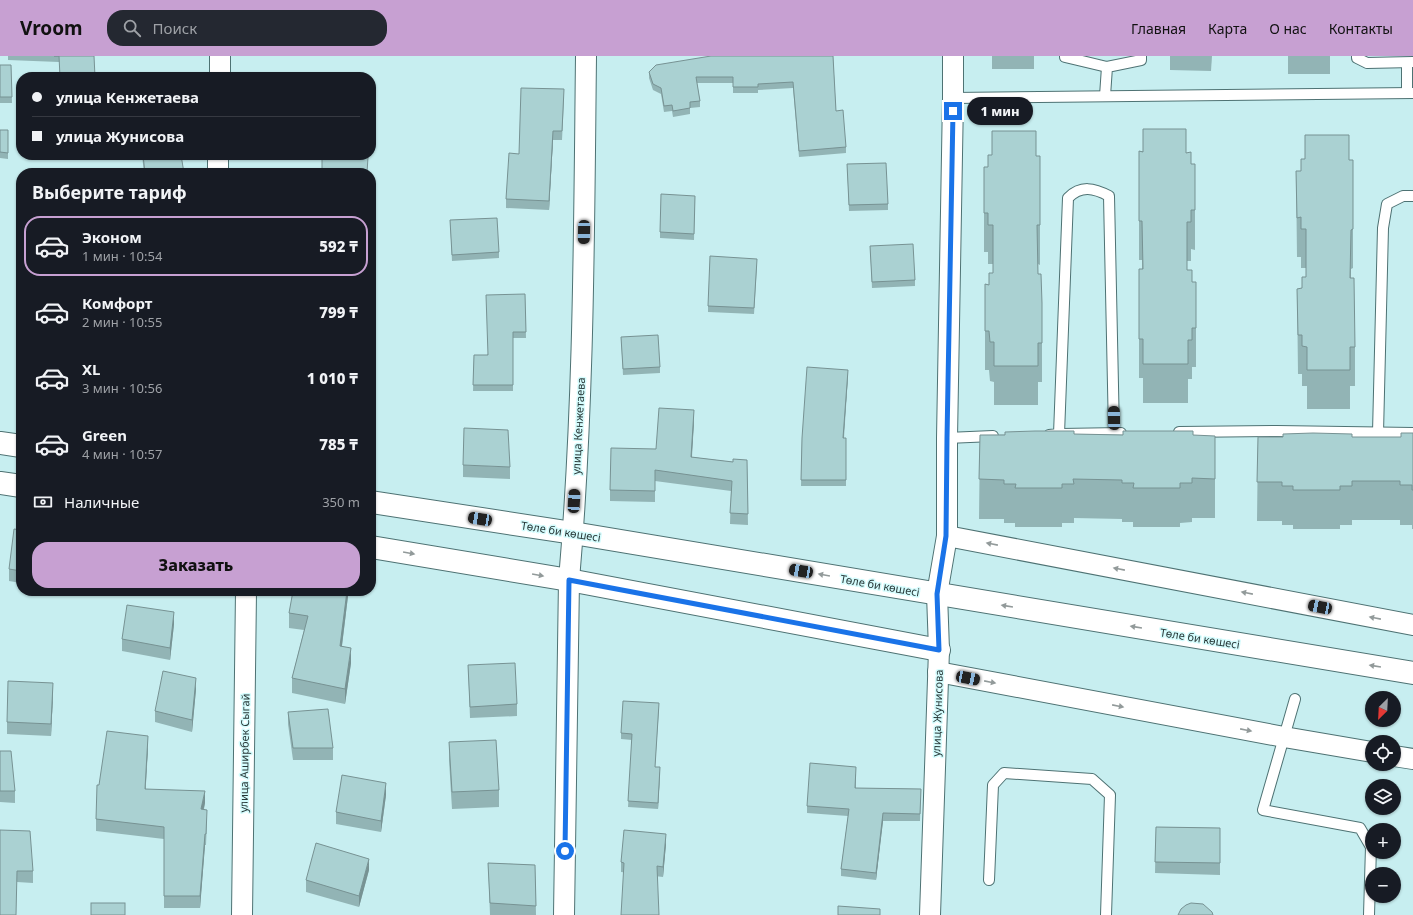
<!DOCTYPE html>
<html lang="ru">
<meta charset="utf-8">
<style>
body{margin:0;font-family:"Noto Sans",sans-serif;background:#242831;color:#f1f3f6;height:100vh;display:flex;flex-direction:column;font-size:15px;white-space:nowrap}
*{box-sizing:border-box;margin:0}
p{font-size:13px;color:#9ea1a6}
.icon{flex:none;width:22px;height:22px;fill:none;stroke:currentColor;stroke-width:2;stroke-linecap:round;stroke-linejoin:round}
.map{position:relative;flex:1;overflow:hidden}
.details{position:absolute;left:16px;top:112px;width:360px;height:428px;display:flex;flex-direction:column;background:#171b24;border-radius:16px;box-shadow:0 1px 3px #0004}
.details>*{flex:none}
.hud{position:absolute;left:16px;top:16px;width:360px;height:88px;border-radius:16px;box-shadow:0 1px 3px #0004;display:grid;align-content:center;height:88px;padding:0 16px;background:#171b24}
.needle{width:26px;rotate:204deg}
.fabs{position:absolute;left:1365px;top:635px;display:grid;gap:8px}
.fabs a{display:grid;place-items:center;width:36px;height:36px;border-radius:50%;background:#171b24;box-shadow:0 1px 3px #0004;font-size:20px}
.end{position:absolute;width:18px;height:18px;margin:-9px;border:5px solid #1a73e8;background:#fff;box-shadow:0 0 0 2px #fff}
.from{border-radius:50%}
.bubble{position:absolute;height:28px;border-radius:14px;background:#171b24;box-shadow:0 1px 3px #0004;font-size:13px;font-weight:800;line-height:28px;text-align:center}
.car{position:absolute;width:12px;height:24px;margin:-12px -6px;border-radius:5px;box-shadow:0 0 3px 1px #0007;background:linear-gradient(#222 24%,#8ab4d8 0 40%,#222 0 76%,#8ab4d8 0 86%,#222 0)}
.hud b{display:flex;align-items:center;gap:14px;height:38px;font-size:15px}
.hud b+b{border-top:1px solid #363941}
.hud i{width:10px;height:10px;background:#f1f3f6}
ul{padding:0;list-style:none}
li{display:flex;align-items:center;gap:12px;height:60px;margin:0 8px 6px;padding:0 8px;border:2px solid transparent;border-radius:16px}
li div{flex:1}
li b{display:block;font-size:15px}
li em{font-style:normal;font-weight:800}
li.active{border-color:#c7a0d2}
li>.icon{width:36px;height:36px;stroke-width:1.5}
h2{padding:0 16px;font-size:18px;line-height:48px}
.pay{display:flex;align-items:center;gap:10px;height:44px;padding:0 16px;font-size:15px}
.pay p{margin-inline-start:auto}
.action{display:flex;gap:8px;margin-top:auto;padding:8px 16px}
.action a{flex:1;height:46px;border-radius:16px;background:#c7a0d2;color:#111;font-size:16px;font-weight:800;line-height:46px;text-align:center}
header{display:flex;align-items:center;gap:24px;box-sizing:border-box;height:56px;padding:0 20px;background:#c7a0d2;color:#111}
header strong{font-size:19px}
nav{display:flex;gap:22px;margin-inline-start:auto;font-size:14px}
.search{width:280px;height:36px;background:#242831;display:flex;align-items:center;gap:10px;box-sizing:border-box;padding:0 14px;border-radius:16px;color:#9ea1a6;font-size:15px}
.map>svg:first-child{display:block}
</style>
<header>
<strong>Vroom</strong>
<div class="search"><svg class="icon" aria-label="search" viewBox="0 0 24 24"><circle cx="10" cy="10" r="6"/><path d="M15 15l6 6"/></svg>Поиск</div>
<nav><a>Главная</a><a>Карта</a><a>О нас</a><a>Контакты</a></nav>
</header>
<div class="map">
<svg width="1413" height="859" viewBox="0 0 1413 859">
<rect width="100%" height="100%" fill="#c7eef0"/>
<g fill="none" stroke-linecap="round" stroke-linejoin="round">
<defs>
<g id="lane">
<polyline points="1065,0 1065,1 1107,11"/>
<polyline points="1357,0 1357,2 1367,7 1413,6"/>
<polyline points="1407,7 1407,37"/>
<polyline points="1105,40 1107,11 1141,4 1141,0"/>
<polyline points="953,42 1413,37"/>
<polyline points="1179,376 1277,375 1413,377"/>
<polyline points="1378,377 1383,172 1387,148 1403,140 1413,140"/>
<polyline points="1061,378 1121,377"/>
<path d="M1049,379L1059,378L1068,142C1081,129 1094,132 1109,140L1114,377"/>
<polyline points="947,382 993,380"/>
<polyline points="1295,643 1263,754 1360,772 1371,791 1369,859"/>
<polyline points="989,824 993,729 1004,717 1092,723 1110,739 1106,859"/>
</g>
<g id="street">
<polyline points="220,21 220,0"/>
<polyline points="218,117 218,99"/>
<polyline points="947,480 1413,569"/>
<polyline points="938,616 1284,681 1372,696"/>
<polyline points="1394,700 1413,703"/>
<polyline points="242,859 246,535"/>
<path d="M564,859L569,524C584,350 584,175 586,0"/>
<polyline points="930,859 939,594 937,538 947,480 947,382 953,42 953,0"/>
</g>
<g id="secondary">
<polyline points="0,387 21,390"/>
<polyline points="0,427 21,430"/>
<polyline points="371,446 573,477 1413,617"/>
<polyline points="371,491 569,524 939,594"/>
</g>
</defs>
<use href="#lane" stroke="#4e7273" stroke-width="12"/>
<use href="#street" stroke="#4e7273" stroke-width="22"/>
<use href="#secondary" stroke="#4e7273" stroke-width="24"/>
<use href="#lane" stroke="#fff" stroke-width="10"/>
<use href="#street" stroke="#fff" stroke-width="20"/>
<use href="#secondary" stroke="#fff" stroke-width="22"/>
</g>
<g fill="#92b4b5">
<polygon points="8,0 94,0 59,6 8,4"/>
<polygon points="833,0 836,55 846,91 846,97 799,101 793,32 758,34 758,37 733,37 733,27 697,27 700,45 700,51 690,52 690,58 673,61 672,55 664,56 661,38 653,34 649,22 649,16"/>
<rect x="992" y="0" width="42" height="13"/>
<polygon points="1170,0 1212,0 1211,15 1170,14"/>
<rect x="1288" y="0" width="42" height="18"/>
<polygon points="0,9 11,9 12,47 0,47"/>
<polygon points="564,42 562,84 553,84 549,154 506,152 506,143 519,98"/>
<polygon points="0,74 8,74 8,103 0,102"/>
<polygon points="1139,95 1186,97 1191,108 1195,108 1195,194 1191,193 1191,205 1187,205 1187,214 1192,226 1196,226 1196,311 1192,311 1192,323 1188,323 1188,347 1143,347 1143,322 1139,322 1139,213 1142,213 1142,204 1139,204"/>
<polygon points="142,99 181,99 184,117 144,117"/>
<polygon points="1036,100 1040,130 1040,209 1038,208 1038,218 1042,247 1042,326 1038,326 1038,349 994,349 994,326 990,325 989,314 985,314 985,228 989,229 993,217 993,208 988,208 988,196 984,196 984,111 988,111"/>
<polygon points="1349,104 1353,104 1353,212 1351,213 1351,222 1355,291 1355,330 1350,330 1350,353 1307,353 1307,330 1302,330 1302,318 1298,318 1297,233 1302,232 1306,221 1306,212 1301,212 1301,201 1297,201 1296,115 1301,115"/>
<polygon points="847,108 888,148 888,154 849,155"/>
<polygon points="695,140 694,184 660,182 660,176"/>
<polygon points="450,164 499,196 499,202 452,205"/>
<polygon points="870,190 915,224 915,230 872,232"/>
<polygon points="757,209 754,258 708,256 708,250"/>
<polygon points="525,238 526,282 513,282 513,335 473,335 474,299 487,299"/>
<polygon points="621,281 660,311 660,317 623,319"/>
<polygon points="848,320 844,382 846,382 846,430 801,430 802,382"/>
<polygon points="694,365 692,401 733,406 747,404 748,469 730,468 731,435 655,425 655,446 610,445 610,434 656,393"/>
<polygon points="1413,377 1413,473 1412,473 1412,469 1400,469 1400,464 1352,464 1352,469 1340,469 1340,473 1293,473 1293,469 1282,469 1282,465 1257,465 1258,381 1401,381"/>
<polygon points="1074,378 1215,380 1215,462 1192,462 1192,466 1180,467 1180,471 1133,471 1133,466 1122,466 1122,463 1074,462 1074,467 1062,467 1062,471 1015,471 1015,467 1004,467 1004,463 979,463 980,379"/>
<polygon points="463,409 510,411 510,423 463,421"/>
<polygon points="21,474 21,527 9,525 9,513"/>
<polygon points="113,535 124,535 124,536"/>
<polygon points="348,535 348,540 342,590 351,607 345,648 292,637 292,622 304,574 289,572 289,557"/>
<polygon points="174,568 170,604 122,595 122,583"/>
<polygon points="468,609 517,648 517,660 470,662"/>
<polygon points="196,633 192,676 155,666 155,655"/>
<polygon points="53,639 51,680 7,678 7,666"/>
<polygon points="659,653 655,711 660,717 658,753 628,751 632,684 621,683 621,677"/>
<polygon points="288,656 333,692 333,704 293,704 288,668"/>
<polygon points="449,686 499,734 499,751 452,753 449,704"/>
<polygon points="148,692 145,733 205,747 204,753 207,766 206,789 205,789 200,852 164,852 164,783 96,775 96,763 99,729"/>
<polygon points="0,695 15,735 15,747 0,746"/>
<polygon points="856,718 856,732 921,733 920,765 883,765 876,824 841,820 841,813 848,760 807,757 807,750"/>
<polygon points="386,739 381,776 336,768 336,756"/>
<polygon points="1156,771 1220,772 1220,819 1155,817"/>
<polygon points="0,774 33,815 33,827 17,826"/>
<polygon points="666,788 663,821 621,816 621,806"/>
<polygon points="488,807 535,809 536,859 490,859"/>
<polygon points="369,814 359,851 306,836 306,824"/>
</g>
<g fill="#779293">
<polygon points="553,75 553,84 549,154 549,145"/>
<polygon points="848,314 848,320 843,388 843,382"/>
<polygon points="694,354 694,365 691,412 691,401"/>
<polygon points="347,535 348,535 348,540 340,605 340,590"/>
<polygon points="174,556 174,568 170,604 170,592"/>
<polygon points="351,592 351,607 345,648 345,633"/>
<polygon points="196,622 196,633 192,676 192,664"/>
<polygon points="53,627 53,639 51,680 51,668"/>
<polygon points="148,680 148,692 145,745 145,733"/>
<polygon points="660,711 660,717 658,753 658,747"/>
<polygon points="386,727 386,739 381,776 381,765"/>
<polygon points="205,735 205,747 201,764 201,753"/>
<polygon points="883,757 883,765 876,824 876,817"/>
<polygon points="205,778 205,789 200,852 200,840"/>
<polygon points="666,778 666,788 663,821 663,811"/>
<polygon points="369,803 369,814 359,851 359,840"/>
</g>
<g fill="#aad1d2" stroke="#779293">
<polygon points="54,0 94,0 95,21 60,21 59,0"/>
<polygon points="711,0 833,0 836,55 843,54 846,91 799,95 793,26 758,28 758,31 733,31 733,21 696,21 700,45 690,46 690,52 673,55 672,49 664,50 661,32 653,28 649,16 656,9"/>
<polygon points="0,9 11,9 12,41 0,41"/>
<polygon points="521,32 564,33 562,75 553,75 549,145 506,143 509,97 519,98"/>
<polygon points="1143,73 1186,73 1186,97 1191,96 1191,108 1195,108 1195,154 1191,154 1191,166 1187,166 1187,214 1192,214 1192,226 1196,226 1196,272 1192,272 1192,284 1188,284 1188,308 1143,308 1143,283 1139,283 1139,213 1143,213 1142,165 1139,165 1139,95 1143,96"/>
<polygon points="0,74 8,74 8,97 0,96"/>
<polygon points="992,75 1036,75 1036,100 1040,100 1040,169 1037,169 1038,218 1041,218 1042,247 1042,287 1038,287 1038,310 994,310 994,286 990,286 989,275 985,275 985,228 989,229 989,217 993,217 993,169 988,169 988,157 984,157 984,111 988,111 988,99 992,99"/>
<polygon points="1305,79 1349,79 1349,104 1353,104 1353,173 1351,174 1350,222 1354,222 1355,291 1350,291 1350,314 1307,314 1307,291 1302,290 1302,279 1298,279 1297,233 1302,232 1302,221 1306,221 1306,173 1301,173 1301,161 1297,162 1296,115 1301,115 1301,103 1305,103"/>
<polygon points="143,99 181,99 184,117 145,117"/>
<polygon points="322,99 345,99 345,101 368,101 367,117 322,117"/>
<polygon points="886,107 888,148 849,149 847,108"/>
<polygon points="661,138 695,140 694,178 660,176"/>
<polygon points="497,162 499,196 452,199 450,164"/>
<polygon points="913,188 915,224 872,226 870,190"/>
<polygon points="710,200 757,203 754,252 708,250"/>
<polygon points="525,238 526,276 513,276 513,329 473,329 474,299 488,299 486,239"/>
<polygon points="658,279 660,311 623,313 621,281"/>
<polygon points="807,311 848,314 843,382 846,382 846,424 801,424 802,382"/>
<polygon points="659,352 694,354 691,401 733,406 733,403 747,404 748,458 730,457 732,425 655,414 655,435 610,434 611,392 656,393"/>
<polygon points="464,372 508,374 510,411 463,409"/>
<polygon points="1035,375 1074,375 1074,378 1123,379 1123,375 1193,375 1193,379 1215,380 1215,423 1192,422 1192,427 1180,427 1180,432 1133,432 1134,427 1122,427 1122,424 1073,423 1074,428 1062,428 1062,432 1015,432 1016,428 1004,428 1004,424 979,423 980,379 1005,379 1005,376"/>
<polygon points="1313,377 1352,378 1352,381 1401,381 1401,377 1413,377 1413,434 1412,434 1412,429 1400,429 1400,425 1352,425 1352,430 1340,430 1340,434 1293,434 1293,430 1282,430 1282,426 1257,426 1258,381 1283,381 1283,378"/>
<polygon points="14,473 21,474 21,515 9,513"/>
<polygon points="293,535 347,535 340,590 351,592 345,633 292,622 308,560 289,557"/>
<polygon points="127,549 174,556 170,592 122,583"/>
<polygon points="515,607 517,648 470,651 468,609"/>
<polygon points="163,615 196,622 192,664 155,655"/>
<polygon points="8,625 53,627 51,668 7,666"/>
<polygon points="623,645 659,647 655,711 660,711 658,747 628,745 632,678 621,677"/>
<polygon points="328,653 333,692 293,692 288,656"/>
<polygon points="107,675 148,680 145,733 205,735 201,753 207,754 206,778 205,778 200,840 164,840 164,771 96,763 97,729 99,729"/>
<polygon points="496,684 499,734 452,736 449,686"/>
<polygon points="0,695 11,695 15,735 0,735"/>
<polygon points="810,707 856,711 855,732 921,733 920,758 883,757 876,817 841,813 849,753 807,750"/>
<polygon points="342,719 386,727 381,765 336,756"/>
<polygon points="1156,771 1220,772 1220,807 1155,806"/>
<polygon points="0,774 30,775 33,815 17,815 16,859 0,859"/>
<polygon points="624,774 666,778 663,811 657,810 659,859 621,859 624,807 621,806"/>
<polygon points="316,787 369,803 359,840 306,824"/>
<polygon points="488,807 535,809 536,850 490,847"/>
<rect x="91" y="847" width="34" height="12"/>
<polygon points="1191,847 1203,848 1212,856 1213,859 1178,859 1181,853 1186,849"/>
<polygon points="838,850 880,853 880,859 838,859"/>
</g>
<defs><path id="oneway-solid" d="M-6-.8H1V-3.2L6.5 0L1 3.2V.8H-6Z"/></defs>
<g fill="#929a9a">
<use href="#oneway-solid" transform="translate(992 488) rotate(-169)"/>
<use href="#oneway-solid" transform="translate(409 497) rotate(10)"/>
<use href="#oneway-solid" transform="translate(1119 513) rotate(-169)"/>
<use href="#oneway-solid" transform="translate(538 519) rotate(10)"/>
<use href="#oneway-solid" transform="translate(824 519) rotate(-170)"/>
<use href="#oneway-solid" transform="translate(1247 537) rotate(-169)"/>
<use href="#oneway-solid" transform="translate(1007 550) rotate(-171)"/>
<use href="#oneway-solid" transform="translate(1375 562) rotate(-169)"/>
<use href="#oneway-solid" transform="translate(1136 571) rotate(-171)"/>
<use href="#oneway-solid" transform="translate(1375 610) rotate(-171)"/>
<use href="#oneway-solid" transform="translate(990 626) rotate(11)"/>
<use href="#oneway-solid" transform="translate(1118 650) rotate(11)"/>
<use href="#oneway-solid" transform="translate(1246 674) rotate(11)"/>
</g>
<g fill="none" stroke-linecap="round" stroke-linejoin="round">
<polyline stroke="#1a73e8" stroke-width="5" points="565,795 569,524 939,594 937,538 946,480 947,382 953,55"/>
</g>
<g text-anchor="middle" dominant-baseline="central" stroke-width="3" stroke-linejoin="round" paint-order="stroke">
<g font-size="11" fill="#263636" stroke="#d4fcfd">
<text transform="translate(578 370) rotate(-87)">улица Кенжетаева</text>
<text transform="translate(561 475) rotate(9)">Төле би көшесі</text>
<text transform="translate(880 529) rotate(10)">Төле би көшесі</text>
<text transform="translate(1200 582) rotate(9)">Төле би көшесі</text>
<text transform="translate(937 657) rotate(-88)">улица Жунисова</text>
<text transform="translate(244 697) rotate(-89)">улица Аширбек Сыгай</text>
</g>
</g>
</svg>
<div class="fabs">
<a><svg class="needle" viewBox="-14 -14 28 28"><path d="M0-13l5 13h-10z" fill="#e53935"/><path d="M0 13l5-13h-10z" fill="#9ea1a6"/></svg></a>
<a><svg class="icon" aria-label="locate" viewBox="0 0 24 24"><circle cx="12" cy="12" r="6"/><path d="M12 2v4M12 18v4M2 12h4M18 12h4"/></svg></a>
<a><svg class="icon" aria-label="layers" viewBox="0 0 24 24"><path d="M12 4l9 5-9 5-9-5zM3 14l9 5 9-5"/></svg></a>
<a>+</a>
<a>−</a>
</div>
<i class="end from" style="left:565px;top:795px"></i>
<i class="end" style="left:953px;top:55px"></i>
<div class="bubble" style="left:967px;top:41px;width:66px">1 мин</div>
<i class="car" style="left:584px;top:176px;rotate:181deg"></i>
<i class="car" style="left:1114px;top:362px;rotate:359deg"></i>
<i class="car" style="left:574px;top:445px;rotate:3deg"></i>
<i class="car" style="left:480px;top:463px;rotate:279deg"></i>
<i class="car" style="left:801px;top:515px;rotate:280deg"></i>
<i class="car" style="left:1320px;top:551px;rotate:281deg"></i>
<i class="car" style="left:968px;top:622px;rotate:101deg"></i>
<div class="hud">
<b><i class="from"></i>улица Кенжетаева</b>
<b><i></i>улица Жунисова</b>
</div>
<section class="details">
<h2>Выберите тариф</h2>
<ul>
<li class="active"><svg class="icon" aria-label="car" viewBox="0 0 24 24"><path d="M5 17H2v-5l4-1 3-4h7l3 4 3 1v5h-3M9 17h6M6 11h13"/><circle cx="7" cy="17" r="2"/><circle cx="17" cy="17" r="2"/></svg><div><b>Эконом</b><p>1 мин · 10:54</p></div><em>592 ₸</em></li>
<li><svg class="icon" aria-label="car" viewBox="0 0 24 24"><path d="M5 17H2v-5l4-1 3-4h7l3 4 3 1v5h-3M9 17h6M6 11h13"/><circle cx="7" cy="17" r="2"/><circle cx="17" cy="17" r="2"/></svg><div><b>Комфорт</b><p>2 мин · 10:55</p></div><em>799 ₸</em></li>
<li><svg class="icon" aria-label="car" viewBox="0 0 24 24"><path d="M5 17H2v-5l4-1 3-4h7l3 4 3 1v5h-3M9 17h6M6 11h13"/><circle cx="7" cy="17" r="2"/><circle cx="17" cy="17" r="2"/></svg><div><b>XL</b><p>3 мин · 10:56</p></div><em>1 010 ₸</em></li>
<li><svg class="icon" aria-label="car" viewBox="0 0 24 24"><path d="M5 17H2v-5l4-1 3-4h7l3 4 3 1v5h-3M9 17h6M6 11h13"/><circle cx="7" cy="17" r="2"/><circle cx="17" cy="17" r="2"/></svg><div><b>Green</b><p>4 мин · 10:57</p></div><em>785 ₸</em></li>
</ul>
<div class="pay"><svg class="icon" aria-label="cash" viewBox="0 0 24 24"><path d="M3 7h18v10H3z"/><circle cx="12" cy="12" r="2"/></svg>Наличные<p>350 m</p></div>
<div class="action"><a>Заказать</a></div>
</section>
</div>
